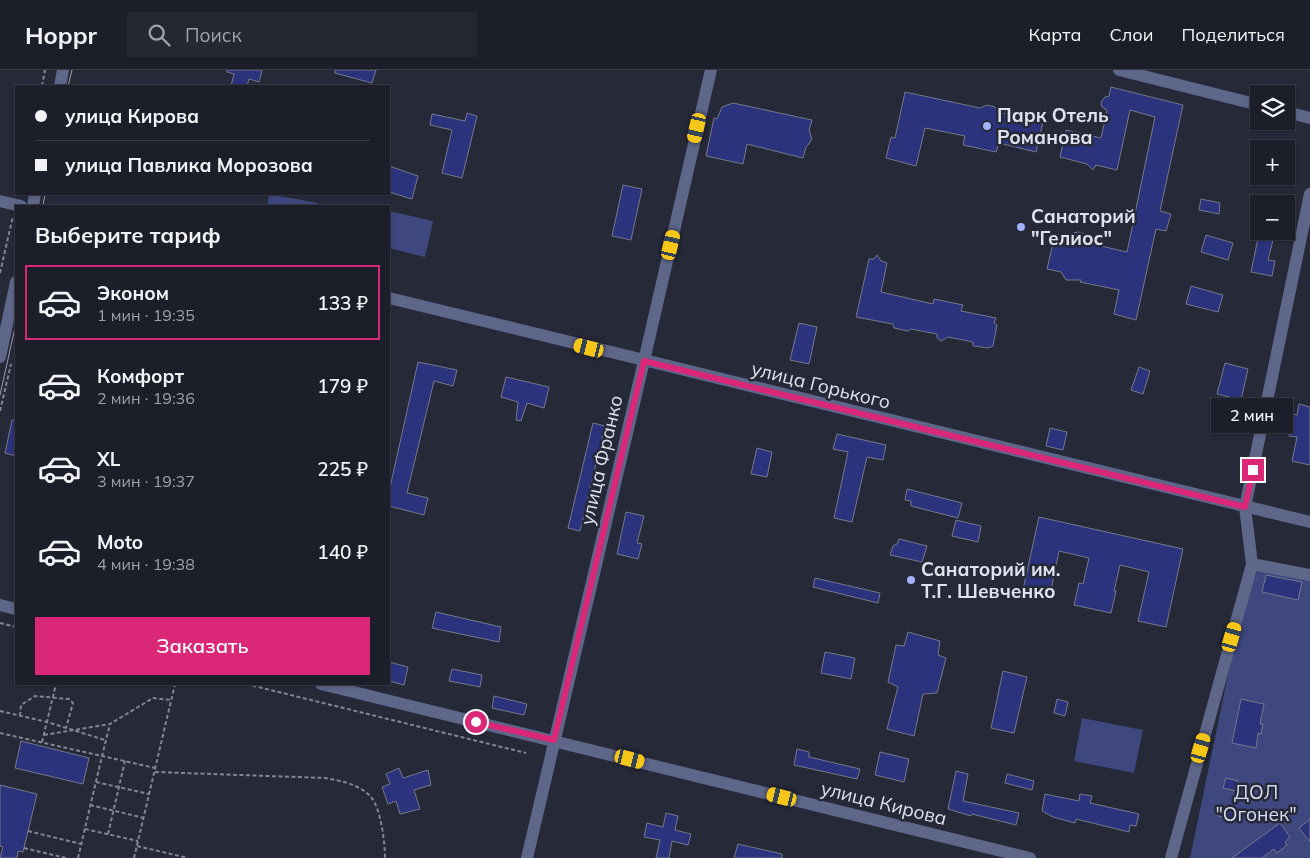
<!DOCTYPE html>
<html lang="ru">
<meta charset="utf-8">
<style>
body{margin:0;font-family:Mulish,sans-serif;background:#252732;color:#f1f3f6;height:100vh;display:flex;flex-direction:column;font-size:19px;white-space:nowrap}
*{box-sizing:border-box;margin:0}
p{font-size:16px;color:#a0a2a8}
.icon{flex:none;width:28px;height:28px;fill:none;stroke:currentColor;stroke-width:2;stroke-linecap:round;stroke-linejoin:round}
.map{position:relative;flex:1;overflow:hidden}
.drawer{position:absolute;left:15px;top:135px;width:375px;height:480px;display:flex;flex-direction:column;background:#1c1f2a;border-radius:0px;box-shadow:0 1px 4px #0004,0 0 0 1px #3a3d47}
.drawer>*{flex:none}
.hud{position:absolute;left:15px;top:15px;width:375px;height:110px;border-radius:0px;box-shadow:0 1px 4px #0004,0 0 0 1px #3a3d47;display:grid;align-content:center;height:110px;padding:0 20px;background:#1c1f2a}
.controls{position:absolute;left:1250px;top:15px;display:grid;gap:10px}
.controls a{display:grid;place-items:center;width:45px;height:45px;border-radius:0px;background:#1c1f2a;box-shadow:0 1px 4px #0004,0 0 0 1px #3a3d47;font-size:25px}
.end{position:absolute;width:22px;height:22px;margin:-11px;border:6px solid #db2777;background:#fff;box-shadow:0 0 0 2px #fff}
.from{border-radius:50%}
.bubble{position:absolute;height:35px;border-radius:0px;background:#1c1f2a;box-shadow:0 1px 4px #0004,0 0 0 1px #3a3d47;font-size:16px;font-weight:600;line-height:35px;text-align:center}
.car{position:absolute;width:15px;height:30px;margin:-15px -8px;border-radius:6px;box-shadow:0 0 4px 1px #0007;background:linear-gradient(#f5c518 24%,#345 0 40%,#f5c518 0 76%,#345 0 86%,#f5c518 0)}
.hud b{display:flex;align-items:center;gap:18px;height:48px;font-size:19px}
.hud b+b{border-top:1px solid #3a3d47}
.hud i{width:12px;height:12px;background:#f1f3f6}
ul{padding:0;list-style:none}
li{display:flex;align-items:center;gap:15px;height:75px;margin:0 10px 8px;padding:0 10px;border:2px solid transparent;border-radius:0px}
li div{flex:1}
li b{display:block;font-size:19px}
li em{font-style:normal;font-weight:600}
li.selected{border-color:#db2777}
li>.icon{width:45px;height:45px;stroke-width:1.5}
h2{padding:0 20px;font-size:22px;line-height:60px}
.primary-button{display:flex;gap:10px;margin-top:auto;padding:10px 20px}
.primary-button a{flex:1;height:58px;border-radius:0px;background:#db2777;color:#fff;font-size:20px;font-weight:600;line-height:58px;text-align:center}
header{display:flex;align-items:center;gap:30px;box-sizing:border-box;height:70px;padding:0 25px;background:#1c1f2a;border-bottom:1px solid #3a3d47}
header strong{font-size:24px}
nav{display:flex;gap:28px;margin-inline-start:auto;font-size:18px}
.search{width:350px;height:45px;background:#252732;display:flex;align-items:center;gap:12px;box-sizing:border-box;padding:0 18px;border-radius:0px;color:#a0a2a8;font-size:19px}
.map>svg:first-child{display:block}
</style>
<header>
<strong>Hoppr</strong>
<div class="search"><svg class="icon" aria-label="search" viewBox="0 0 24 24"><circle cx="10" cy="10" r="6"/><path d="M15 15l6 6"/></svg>Поиск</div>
<nav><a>Карта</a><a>Слои</a><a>Поделиться</a></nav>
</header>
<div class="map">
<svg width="1310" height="788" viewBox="0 0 1310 788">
<rect width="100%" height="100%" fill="#262938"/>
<g fill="#3e487f">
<polygon points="269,124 318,133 317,136 267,136"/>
<polygon points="389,141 433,151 425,187 389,178"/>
<polygon points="1252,489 1310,503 1310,788 1190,788"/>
<polygon points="1082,648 1143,660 1134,703 1074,691"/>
</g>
<g fill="#2c337d" stroke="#75798b">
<polygon points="227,0 262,0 259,12 249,9 247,16 231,16 234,4 227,2"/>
<polygon points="335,0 376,0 372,13 335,3"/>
<polygon points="1111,17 1183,35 1160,141 1171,144 1166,161 1156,159 1136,250 1114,244 1119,220 1080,212 1081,210 1066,210 1061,202 1047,199 1055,164 1071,167 1073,163 1078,162 1084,164 1084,170 1088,170 1088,173 1127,182 1155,47 1130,40 1117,100 1096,95 1093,100 1087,94 1060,87 1066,60 1101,68 1107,40 1102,37 1101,32 1105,27 1109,26"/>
<polygon points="905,22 980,38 987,35 995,37 998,42 1035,50 1046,39 1036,82 999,73 996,82 963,75 965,66 925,58 916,96 886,88 891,67 895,68"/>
<polygon points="733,33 812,50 809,60 812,69 808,75 806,77 803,88 747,74 743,94 706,86 714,48 717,49 722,37"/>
<polygon points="467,43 477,46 462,108 442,103 452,60 430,55 432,44 465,51"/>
<polygon points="389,96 418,106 412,129 389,122"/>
<polygon points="623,115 642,119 631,170 612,166"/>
<polygon points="1201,129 1220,133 1219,144 1199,140"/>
<polygon points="1206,165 1233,173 1228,190 1201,182"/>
<polygon points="1258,168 1273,170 1268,190 1275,191 1272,206 1251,202"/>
<polygon points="877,185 881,191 887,193 881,222 933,234 934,229 963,235 961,241 996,248 994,253 997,255 993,276 988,278 973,276 973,272 948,267 941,271 937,268 937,264 911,259 908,261 894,258 893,254 856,247 869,189 874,189"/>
<polygon points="1191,216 1223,225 1218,242 1186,234"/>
<polygon points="799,253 817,257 809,294 790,290"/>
<polygon points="418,292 457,300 453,316 434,311 407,423 428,428 424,445 389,436 389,422"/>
<polygon points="1225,293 1248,299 1241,330 1217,324"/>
<polygon points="1139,297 1150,301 1143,324 1131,320"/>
<polygon points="506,307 549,317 544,338 527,333 521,351 516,350 518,332 501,327"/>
<polygon points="1299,334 1310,337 1310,395 1292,391 1297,367 1289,366 1293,344 1297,345"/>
<polygon points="12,350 16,350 16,386 5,383"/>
<polygon points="593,353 605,356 580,461 568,458"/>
<polygon points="1050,358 1067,362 1063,380 1046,376"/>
<polygon points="837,364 886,375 883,390 867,387 852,452 834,448 848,382 833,379"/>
<polygon points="757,378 772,382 767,407 751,404"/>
<polygon points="907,419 962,433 958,448 911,436 911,431 905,430"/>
<polygon points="626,442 644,446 637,473 642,474 638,489 617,484"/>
<polygon points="1039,447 1183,479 1166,557 1138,551 1149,502 1120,495 1114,521 1116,521 1111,543 1074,535 1079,513 1083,514 1089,488 1059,481 1049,530 1022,524"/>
<polygon points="956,450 981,456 978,472 952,466"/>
<polygon points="899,469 927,476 922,492 890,485 893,476 897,474"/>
<polygon points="1266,505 1302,512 1298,530 1262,522"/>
<polygon points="815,508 880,523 878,533 813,517"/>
<polygon points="436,542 501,557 499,572 432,558"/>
<polygon points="908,562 940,571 938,585 946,588 937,623 923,624 914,666 887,659 898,617 888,612 896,575 904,576"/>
<polygon points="825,582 855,588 851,609 821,603"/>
<polygon points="389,592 408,597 404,615 389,611"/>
<polygon points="452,599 482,605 480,617 449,611"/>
<polygon points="1003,601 1027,607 1014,663 991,658"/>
<polygon points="494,626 527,634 524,645 492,638"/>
<polygon points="1057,629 1068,632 1065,646 1054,643"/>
<polygon points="1241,629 1264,634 1260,654 1263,654 1261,664 1258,663 1256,678 1232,673"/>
<polygon points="21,671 89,688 83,714 15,698"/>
<polygon points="797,679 809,682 809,687 860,699 857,709 794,695"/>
<polygon points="880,682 909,689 904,712 875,705"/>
<polygon points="399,698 403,708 428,700 431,715 414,720 420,739 400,744 396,731 388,734 382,717 390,714 386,704"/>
<polygon points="956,701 968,704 963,731 1019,743 1016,755 972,744 971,746 948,739"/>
<polygon points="1007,704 1034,711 1032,720 1005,713"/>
<polygon points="1226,708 1238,711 1236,721 1223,718"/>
<polygon points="0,715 37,724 23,782 18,781 17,788 0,788 3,777 0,776"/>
<polygon points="1045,724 1079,731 1080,724 1092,726 1090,733 1139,744 1136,756 1130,755 1129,762 1076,749 1075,753 1053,747 1042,741"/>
<polygon points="1220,736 1237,740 1235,750 1218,746"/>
<polygon points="666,743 678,746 675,760 691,764 688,775 672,771 669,788 656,788 660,770 644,767 647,753 663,757"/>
<polygon points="1310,749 1310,772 1299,758"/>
<polygon points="1280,753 1290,767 1285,772 1287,775 1277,783 1274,779 1262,788 1232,788"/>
<polygon points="738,774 782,784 782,788 734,788"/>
</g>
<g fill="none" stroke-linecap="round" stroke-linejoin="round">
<g stroke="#838692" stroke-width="2" stroke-dasharray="4 2.5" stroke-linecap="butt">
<polyline points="42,16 45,0"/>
<polyline points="0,203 13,146"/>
<polyline points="0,341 11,294"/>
<polyline points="0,553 16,557"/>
<polyline points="246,614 526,683"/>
<polyline points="0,641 47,652 105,670"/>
<polyline points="20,646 21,635 35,626 69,629 73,633 66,658"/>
<polyline points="0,663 102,686 110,654"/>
<polyline points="44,665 110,654 153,628 171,630"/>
<polyline points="42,672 56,614"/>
<path d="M155,702L325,708C341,711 359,714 371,727C381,739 385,773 385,788"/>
<polyline points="96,712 149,724"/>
<polyline points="90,735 144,748"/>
<polyline points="85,759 138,771"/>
<polyline points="28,761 81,774"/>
<polyline points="108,764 125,691"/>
<polyline points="137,776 188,788"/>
<polyline points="24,778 66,788"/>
<polyline points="78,788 102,686 155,698"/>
<polyline points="134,788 175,614"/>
</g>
<g stroke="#5e6689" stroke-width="12">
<polyline points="1119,0 1259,35"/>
<polyline points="60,16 63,0"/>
<polyline points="1286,42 1310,48"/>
<polyline points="0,131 21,136"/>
<polyline points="33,136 35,124"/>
<polyline points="389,228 1310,452"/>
<polyline points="0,287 16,212"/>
<polyline points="1252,494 1310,505"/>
<polyline points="0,535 16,539"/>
<polyline points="321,614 1030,788"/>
<polyline points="527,788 644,291 711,0"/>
<polyline points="1171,788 1252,494 1245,437 1310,124"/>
</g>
<g stroke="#9da0ac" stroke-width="1">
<polyline points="68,16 72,0"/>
<polyline points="43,136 45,124"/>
<polyline points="0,325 16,253"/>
</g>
</g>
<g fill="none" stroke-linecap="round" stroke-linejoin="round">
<polyline stroke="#db2777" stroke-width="6" points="476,652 554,670 644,291 1245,437 1253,400"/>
</g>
<g fill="#a2b2fd" stroke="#262938" stroke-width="2">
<circle cx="987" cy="56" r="5"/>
<circle cx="1021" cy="157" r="5"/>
<circle cx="911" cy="510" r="5"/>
</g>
<g text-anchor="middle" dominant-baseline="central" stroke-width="5" stroke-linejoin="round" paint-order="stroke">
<g font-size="19" font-weight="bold" fill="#e0e3ed" stroke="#262938" text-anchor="start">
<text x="997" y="45">Парк Отель<tspan x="997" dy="22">Романова</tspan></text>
<text x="1031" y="146">Санаторий<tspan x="1031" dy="22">"Гелиос"</tspan></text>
<text x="921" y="499">Санаторий им.<tspan x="921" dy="22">Т.Г. Шевченко</tspan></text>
</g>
<g font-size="19" fill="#e0e3ed" stroke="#262938">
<text transform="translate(821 315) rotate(14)">улица Горького</text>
<text transform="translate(601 390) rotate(-77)">улица Франко</text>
<text transform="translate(884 733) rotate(14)">улица Кирова</text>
</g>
<g font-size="19" fill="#d7dcf3" stroke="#262938">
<text x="1256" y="722">ДОЛ<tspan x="1256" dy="22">"Огонек"</tspan></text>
</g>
</g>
</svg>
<div class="controls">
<a><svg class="icon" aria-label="layers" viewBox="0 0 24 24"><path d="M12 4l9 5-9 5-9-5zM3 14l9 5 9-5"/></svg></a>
<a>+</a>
<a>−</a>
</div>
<i class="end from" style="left:476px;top:652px"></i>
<i class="end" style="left:1253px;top:400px"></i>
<div class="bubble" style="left:1211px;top:328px;width:82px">2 мин</div>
<i class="car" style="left:697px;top:58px;rotate:193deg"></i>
<i class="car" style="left:671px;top:175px;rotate:13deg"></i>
<i class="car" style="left:589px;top:278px;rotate:284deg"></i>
<i class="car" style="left:1232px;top:567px;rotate:16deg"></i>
<i class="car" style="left:1201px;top:678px;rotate:16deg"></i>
<i class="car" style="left:630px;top:689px;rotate:104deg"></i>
<i class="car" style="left:782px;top:727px;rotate:284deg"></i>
<div class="hud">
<b><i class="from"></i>улица Кирова</b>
<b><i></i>улица Павлика Морозова</b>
</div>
<section class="drawer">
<h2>Выберите тариф</h2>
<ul>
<li class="selected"><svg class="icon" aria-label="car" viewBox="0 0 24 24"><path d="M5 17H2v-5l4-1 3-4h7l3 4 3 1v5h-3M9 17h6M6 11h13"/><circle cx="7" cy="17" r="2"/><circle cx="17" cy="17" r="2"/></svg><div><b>Эконом</b><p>1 мин · 19:35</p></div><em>133 ₽</em></li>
<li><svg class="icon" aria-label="car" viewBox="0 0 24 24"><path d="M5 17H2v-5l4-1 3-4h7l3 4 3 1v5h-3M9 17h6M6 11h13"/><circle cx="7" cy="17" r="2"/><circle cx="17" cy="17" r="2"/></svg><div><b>Комфорт</b><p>2 мин · 19:36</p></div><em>179 ₽</em></li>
<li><svg class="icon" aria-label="car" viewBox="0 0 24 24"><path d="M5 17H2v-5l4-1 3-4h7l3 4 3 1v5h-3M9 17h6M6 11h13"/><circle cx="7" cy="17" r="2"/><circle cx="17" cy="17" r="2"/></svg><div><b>XL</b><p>3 мин · 19:37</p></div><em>225 ₽</em></li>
<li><svg class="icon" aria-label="car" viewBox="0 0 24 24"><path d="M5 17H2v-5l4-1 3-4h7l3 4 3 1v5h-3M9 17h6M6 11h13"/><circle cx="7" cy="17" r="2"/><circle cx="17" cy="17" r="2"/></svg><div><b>Moto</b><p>4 мин · 19:38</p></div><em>140 ₽</em></li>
</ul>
<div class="primary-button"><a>Заказать</a></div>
</section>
</div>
